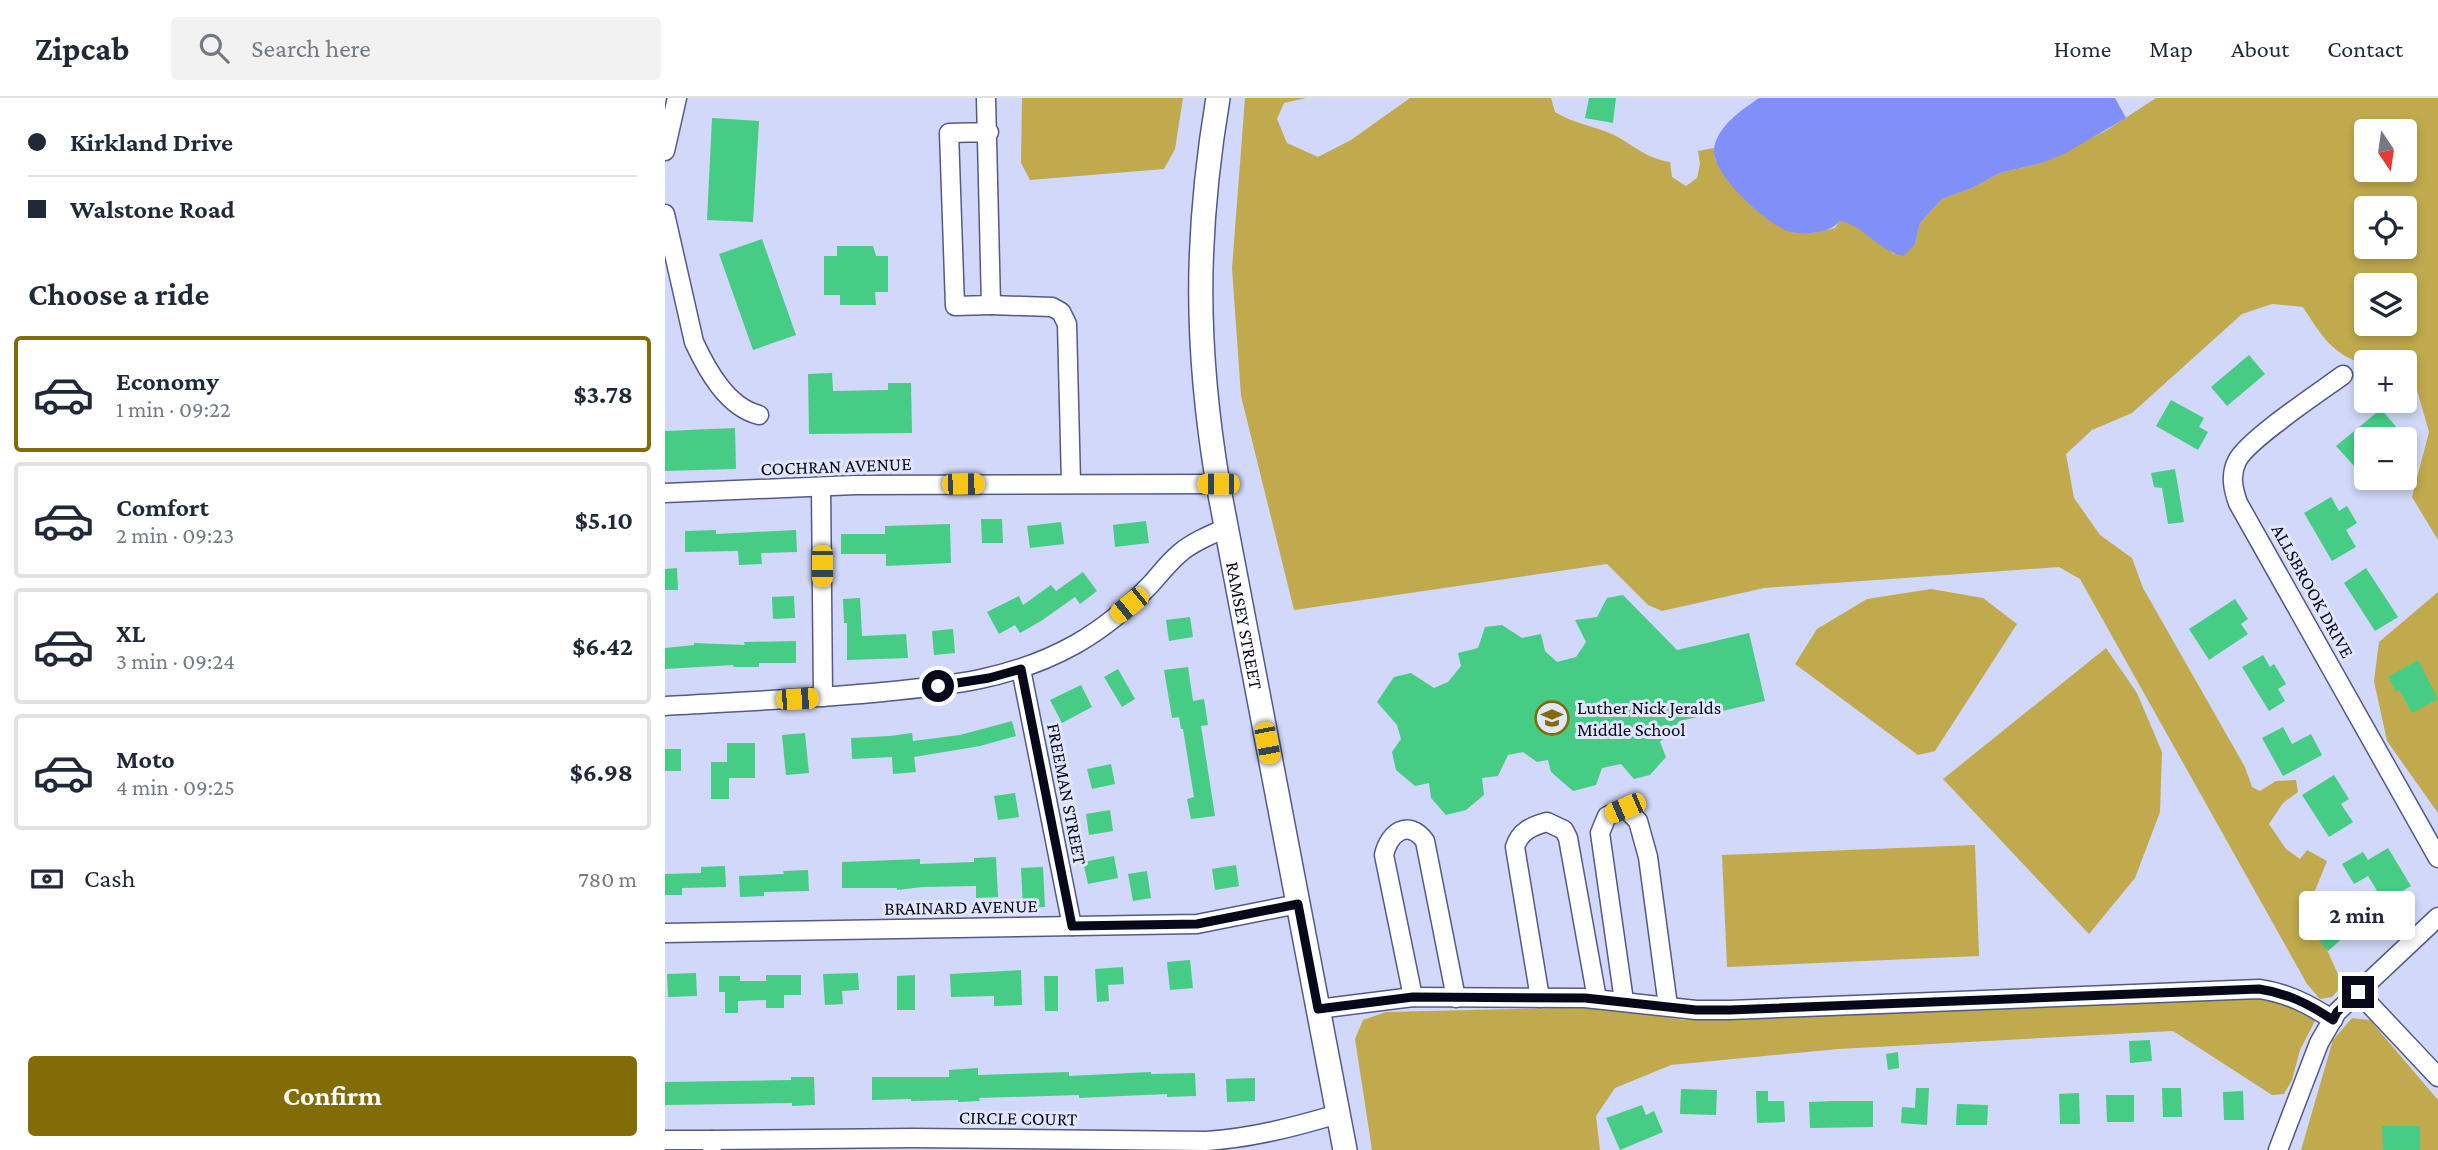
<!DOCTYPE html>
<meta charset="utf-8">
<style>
body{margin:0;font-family:"Crimson Pro",serif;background:#f2f2f3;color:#1f2937;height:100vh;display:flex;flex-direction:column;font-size:26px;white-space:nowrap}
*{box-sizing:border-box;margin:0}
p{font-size:23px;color:#747a83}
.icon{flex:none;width:38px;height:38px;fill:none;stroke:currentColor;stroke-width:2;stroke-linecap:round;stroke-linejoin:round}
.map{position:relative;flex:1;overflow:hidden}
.side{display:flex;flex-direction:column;background:#fff;width:665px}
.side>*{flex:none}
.hud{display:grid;align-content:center;height:154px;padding:0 28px;background:#fff}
.needle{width:46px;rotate:167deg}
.tools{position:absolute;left:1689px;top:21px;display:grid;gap:14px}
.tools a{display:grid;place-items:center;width:63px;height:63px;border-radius:7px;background:#fff;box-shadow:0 4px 10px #0003;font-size:35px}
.end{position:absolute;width:32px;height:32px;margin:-16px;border:9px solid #07091b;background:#fff;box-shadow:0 0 0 4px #fff}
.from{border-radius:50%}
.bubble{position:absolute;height:49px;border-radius:7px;background:#fff;box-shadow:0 4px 10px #0003;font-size:23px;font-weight:700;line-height:49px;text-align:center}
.car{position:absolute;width:21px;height:42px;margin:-21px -10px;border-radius:9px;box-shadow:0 0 5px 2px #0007;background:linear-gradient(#f5c518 24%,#345 0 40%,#f5c518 0 76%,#345 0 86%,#f5c518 0)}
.hud b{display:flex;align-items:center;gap:24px;height:66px;font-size:26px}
.hud b+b{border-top:2px solid #e0e1e3}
.hud i{width:18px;height:18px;background:#1f2937}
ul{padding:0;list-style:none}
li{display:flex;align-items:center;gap:21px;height:116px;margin:0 14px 10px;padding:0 14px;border:4px solid #e0e1e3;border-radius:7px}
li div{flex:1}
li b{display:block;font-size:26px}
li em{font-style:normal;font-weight:700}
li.current{border-color:#816c07}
li>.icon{width:63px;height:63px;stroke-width:1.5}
h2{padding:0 28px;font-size:32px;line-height:84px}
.pay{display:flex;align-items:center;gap:18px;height:77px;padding:0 28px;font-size:26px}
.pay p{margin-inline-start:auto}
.action{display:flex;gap:14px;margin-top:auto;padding:14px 28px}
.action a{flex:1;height:80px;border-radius:7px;background:#816c07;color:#fff;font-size:28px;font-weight:700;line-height:80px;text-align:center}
header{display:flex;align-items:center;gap:42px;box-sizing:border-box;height:98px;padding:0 35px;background:#fff;border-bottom:2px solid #e0e1e3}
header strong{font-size:33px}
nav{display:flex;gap:38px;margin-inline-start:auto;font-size:24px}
.search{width:490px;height:63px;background:#f2f2f3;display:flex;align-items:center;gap:18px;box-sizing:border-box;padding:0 24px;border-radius:7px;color:#747a83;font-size:26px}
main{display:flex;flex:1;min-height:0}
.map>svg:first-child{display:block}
</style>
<header>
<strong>Zipcab</strong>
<div class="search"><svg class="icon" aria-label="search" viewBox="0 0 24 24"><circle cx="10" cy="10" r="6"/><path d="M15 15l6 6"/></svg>Search here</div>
<nav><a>Home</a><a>Map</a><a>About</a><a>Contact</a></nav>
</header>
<main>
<section class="side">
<div class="hud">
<b><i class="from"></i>Kirkland Drive</b>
<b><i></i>Walstone Road</b>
</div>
<h2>Choose a ride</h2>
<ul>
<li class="current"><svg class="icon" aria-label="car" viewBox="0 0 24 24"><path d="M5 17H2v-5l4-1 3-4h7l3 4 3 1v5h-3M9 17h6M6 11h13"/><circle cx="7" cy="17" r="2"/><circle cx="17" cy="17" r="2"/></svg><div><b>Economy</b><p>1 min · 09:22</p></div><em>$3.78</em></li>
<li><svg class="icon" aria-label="car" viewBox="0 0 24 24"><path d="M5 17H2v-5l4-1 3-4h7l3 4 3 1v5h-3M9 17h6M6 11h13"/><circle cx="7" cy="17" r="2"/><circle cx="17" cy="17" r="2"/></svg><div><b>Comfort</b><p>2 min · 09:23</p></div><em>$5.10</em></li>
<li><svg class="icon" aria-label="car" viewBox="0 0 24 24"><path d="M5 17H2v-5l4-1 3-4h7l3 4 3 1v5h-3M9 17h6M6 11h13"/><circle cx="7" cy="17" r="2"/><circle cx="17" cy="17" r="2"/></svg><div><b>XL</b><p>3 min · 09:24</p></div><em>$6.42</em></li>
<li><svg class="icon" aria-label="car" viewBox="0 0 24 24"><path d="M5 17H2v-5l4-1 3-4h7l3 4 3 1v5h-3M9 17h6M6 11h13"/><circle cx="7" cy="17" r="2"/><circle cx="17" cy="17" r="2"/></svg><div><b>Moto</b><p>4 min · 09:25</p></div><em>$6.98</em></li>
</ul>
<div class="pay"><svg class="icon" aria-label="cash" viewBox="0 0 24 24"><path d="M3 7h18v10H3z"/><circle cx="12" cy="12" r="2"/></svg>Cash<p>780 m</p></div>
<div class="action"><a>Confirm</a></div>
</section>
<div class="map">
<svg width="1773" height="1052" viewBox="0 0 1773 1052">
<rect width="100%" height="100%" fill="#d1d8f9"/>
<g fill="#c0aa4d" fill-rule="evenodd">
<polygon points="357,0 518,0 510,51 499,71 365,82 356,65"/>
<path d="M580,0H641L619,5L612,21L622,45L653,59L686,42L745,0H886L890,14C909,26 931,28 951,38C971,49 981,60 1005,64L1007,79L1021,88L1032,80L1035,66L1033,53L1049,50L1050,62L1147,135L1170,130L1175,123L1186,125L1229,156L1250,146L1255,125L1277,101L1307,90L1335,75L1377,65L1442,32L1491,0H1773V442L1747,399L1764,334L1752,292L1740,284V264H1701V266C1668,258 1656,237 1638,209L1607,206L1577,216L1467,315L1427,332L1401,356L1409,400L1435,437L1467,460L1478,490L1580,669L1587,689L1595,693L1611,683L1631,682L1633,694L1618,705L1604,726L1621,751L1635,761L1642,752L1662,763L1643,810L1672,874L1676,889L1667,899L1655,901L1642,886L1415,481L1394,469L1099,490L997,513L983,507L942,466L629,512L576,298L567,170ZM1701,33H1740V72H1701ZM1701,110H1740V149H1701ZM1701,187H1740V226H1701Z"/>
<polygon points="1266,491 1318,500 1352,526 1270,653 1253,657 1130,566 1152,531 1202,501"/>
<polygon points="1773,494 1773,715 1722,643 1709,583 1714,544"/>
<polygon points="1441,550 1472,595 1497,654 1495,714 1470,780 1424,836 1278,681"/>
<polygon points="1310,747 1314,858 1062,869 1057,757"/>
<polygon points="1581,893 1611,900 1652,919 1635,952 1627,982 1619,996 1607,997 1508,933 1173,951 1006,967 950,990 931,1018 935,1052 707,1052 690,941 698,922 721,914 936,909 1019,922"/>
<polygon points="1687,920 1705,922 1773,1002 1773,1052 1636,1052 1668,942"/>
</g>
<path fill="#818ff9" d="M1094,0H1450L1461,20L1399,56L1377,65L1335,75L1307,90L1277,101L1255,125L1250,146L1239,158C1214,154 1200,128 1175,123C1166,135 1141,137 1126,134C1104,129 1046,76 1049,51C1052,28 1077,12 1094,0Z"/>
<g fill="#46cc84">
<polygon points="924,0 951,0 948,25 920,20"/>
<polygon points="47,20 94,23 88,124 42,122"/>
<polygon points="97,141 131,237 88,252 54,156"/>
<polygon points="172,148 208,148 211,158 223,158 223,194 210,194 211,207 175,207 175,197 159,197 159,158 172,158"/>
<polygon points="1584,257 1600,276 1562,308 1546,289"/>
<polygon points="167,275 168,293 223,292 223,285 246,285 247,335 144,336 143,276"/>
<polygon points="1506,302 1539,320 1534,329 1543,334 1533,352 1491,328"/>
<polygon points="1716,311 1733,331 1721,341 1701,341 1701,358 1689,368 1671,348"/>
<polygon points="70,330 71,371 0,373 0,333"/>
<polygon points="1510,371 1519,424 1503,426 1497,390 1489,389 1486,375"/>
<polygon points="1666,399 1674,413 1682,408 1692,425 1681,432 1691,449 1667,463 1639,415"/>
<polygon points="316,421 337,421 338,445 317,445"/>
<polygon points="481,423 484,445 450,449 448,427"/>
<polygon points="396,424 399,446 365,450 362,428"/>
<polygon points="285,426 286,465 221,468 221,456 176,456 176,436 220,436 220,428"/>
<polygon points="51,432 51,436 131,432 132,454 96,455 97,466 74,467 73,453 20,454 20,433"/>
<polygon points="12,470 13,492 0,492 0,471"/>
<polygon points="1701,470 1733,519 1710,533 1679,485"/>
<polygon points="418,474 432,493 415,506 410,499 376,523 355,535 350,527 334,536 322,514 354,498 358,507 386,487 391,493"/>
<polygon points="958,497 1012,552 1084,535 1100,603 1015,623 995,644 1001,659 985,677 969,681 956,666 937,670 931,687 908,693 886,674 883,662 872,664 858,654 843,657 833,678 817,680 819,697 801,712 781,717 766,700 764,685 750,688 731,672 727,654 736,641 732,627 712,604 729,579 746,575 769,590 783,584 796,568 793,555 813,550 820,529 837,527 857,540 876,536 880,553 892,564 911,559 921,544 910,522 932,519 942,500"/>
<polygon points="129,498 130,520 108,521 107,499"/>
<polygon points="195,500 197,538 241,536 243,560 182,562 182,525 179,525 178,501"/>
<polygon points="1570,501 1583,521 1576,526 1583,536 1544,562 1524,531"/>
<polygon points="525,519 528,539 504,543 501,522"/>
<polygon points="288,531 290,555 269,557 267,533"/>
<polygon points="131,543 131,565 94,565 94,569 69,569 68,567 0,571 0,550 29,547 29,545 80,547 79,544"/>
<polygon points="1598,557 1605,569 1609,566 1621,586 1613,591 1620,603 1604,613 1577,569"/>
<polygon points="1753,562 1773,601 1747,615 1734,592 1731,594 1723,579"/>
<polygon points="523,569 528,603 539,601 543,627 536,628 550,718 526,721 522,701 529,699 518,631 516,631 514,619 507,620 499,572"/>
<polygon points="453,571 470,601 457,609 439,579"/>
<polygon points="416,587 427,609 397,625 385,602"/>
<polygon points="347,623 351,638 315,648 249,659 251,674 228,676 227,659 187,661 186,640 225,638 247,635 248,643 295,637"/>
<polygon points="1618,629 1627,646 1646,636 1657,657 1618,678 1597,640"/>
<polygon points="140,635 144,675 121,677 117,637"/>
<polygon points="62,645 90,645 90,680 64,680 64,701 46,701 46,664 62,664"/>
<rect x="0" y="651" width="16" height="22"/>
<polygon points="446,666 450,686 427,691 422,671"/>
<polygon points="1669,677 1684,701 1676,706 1688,724 1664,739 1637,697"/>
<polygon points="350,695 354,719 333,722 329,698"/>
<polygon points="445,712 448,733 424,737 421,716"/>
<polygon points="1723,750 1746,788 1719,804 1703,778 1689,786 1677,766 1698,754 1703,762"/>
<polygon points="449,758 453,780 423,786 418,764"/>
<polygon points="331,759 333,799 311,800 311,788 257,789 232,792 232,790 177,790 177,764 255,761 255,766 309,764 309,760"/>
<polygon points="571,767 574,788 550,792 547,771"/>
<polygon points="60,768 61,789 17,790 17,797 0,797 0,776 36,775 36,769"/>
<polygon points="378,769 380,809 358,810 356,770"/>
<polygon points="143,772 144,793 99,794 99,798 75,799 74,778 119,776 118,773"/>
<polygon points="482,773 486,800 468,803 463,776"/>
<polygon points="1670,801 1693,827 1663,853 1640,827"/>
<polygon points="525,862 528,890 505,892 502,864"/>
<polygon points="458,869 459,886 443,887 444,903 432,904 430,871"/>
<polygon points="356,872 357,907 329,908 329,898 286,899 285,876"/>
<polygon points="31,875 32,898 3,899 2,876"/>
<polygon points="193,875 194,892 177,893 178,906 160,907 158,876"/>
<polygon points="101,877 136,877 136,897 119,897 119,910 101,910 101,902 73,903 73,915 60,915 60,894 54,894 54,878 75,878 75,883 101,883"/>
<polygon points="250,877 250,912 232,912 232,878"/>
<polygon points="379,878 393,878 393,913 380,913"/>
<polygon points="1485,942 1487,963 1465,965 1464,943"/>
<polygon points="1233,954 1234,970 1223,972 1221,956"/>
<polygon points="313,970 313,977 404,974 404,978 486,974 486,976 530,975 531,998 502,999 502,996 414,1000 414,997 314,1000 315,1003 293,1004 293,1002 246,1003 246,1001 207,1002 207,979 284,979 284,972"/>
<polygon points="126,979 149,979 150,1007 127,1008 127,1005 0,1007 0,984 126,982"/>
<polygon points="590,980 590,1003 562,1004 561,981"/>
<polygon points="1251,990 1264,990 1262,1027 1236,1025 1237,1009 1250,1010"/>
<polygon points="1497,990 1516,990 1517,1019 1498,1019"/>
<polygon points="1016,991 1052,992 1051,1017 1015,1016"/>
<polygon points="1091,993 1103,993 1103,1003 1119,1003 1120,1024 1092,1025"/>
<polygon points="1578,993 1579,1022 1559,1022 1558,994"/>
<polygon points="1414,995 1415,1026 1395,1026 1394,996"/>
<polygon points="1441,997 1469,997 1469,1024 1442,1024"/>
<polygon points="1170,1003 1208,1003 1208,1029 1145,1030 1144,1004"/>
<polygon points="1292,1006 1323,1007 1322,1027 1291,1027"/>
<polygon points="977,1007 981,1017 989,1013 998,1034 955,1052 941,1020"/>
<polygon points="1717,1028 1755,1028 1755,1052 1718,1052"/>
</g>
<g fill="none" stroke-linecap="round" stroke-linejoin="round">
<defs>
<g id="minor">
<polyline points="321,0 326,207 290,208 284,35 324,34"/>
<polyline points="0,53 12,0"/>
<path d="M0,116L29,244C42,272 62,309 94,317"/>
<polyline points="326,207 387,209 396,214 402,226 406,385"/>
<path d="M1678,277C1655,294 1582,342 1572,363C1565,377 1568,391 1573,405L1773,760"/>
<polyline points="156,389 158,599"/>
<polyline points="0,395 190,387 553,386"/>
<polyline points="356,571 407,828"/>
<path d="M0,608C69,604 138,601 207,595C280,588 345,583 411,546C439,530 464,509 486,486C495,476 504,464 515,455C528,444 545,437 561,430"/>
<polyline points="0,835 532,826 633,806"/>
<polyline points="1693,894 1773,979"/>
<path d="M748,899L719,757C724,735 743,720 760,743L791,900"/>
<path d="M875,900L850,749C855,733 867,728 882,724L899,732L903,740L932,901"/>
<polyline points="959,903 935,735 942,718 960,710 973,723 983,759 1003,908"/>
<path d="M653,911L748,899L920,900L1031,912H1065L1594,891C1622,895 1644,906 1668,922"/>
<polyline points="0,1042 47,1042 47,1052"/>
<path d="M47,1042L248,1040L541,1043C587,1040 629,1029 673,1016"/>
<polyline points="1613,1052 1654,945 1672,914 1773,819"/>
</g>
<g id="major">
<path id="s1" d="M553,0C530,137 530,249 553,386L680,1052"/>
</g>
</defs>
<use href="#minor" stroke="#525a89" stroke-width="21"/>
<use href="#major" stroke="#525a89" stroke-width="26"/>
<use href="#minor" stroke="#fff" stroke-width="18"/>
<use href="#major" stroke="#fff" stroke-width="23"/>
</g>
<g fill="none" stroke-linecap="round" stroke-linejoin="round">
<path stroke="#07091b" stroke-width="9" d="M273,588L324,580L356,571L407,828L532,826L633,806L653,911L748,899L920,900L1031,912H1065L1594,891C1622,895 1644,906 1668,922L1672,914L1693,894"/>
</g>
<defs>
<symbol id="school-ring" viewBox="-11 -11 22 22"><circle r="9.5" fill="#e1e6fc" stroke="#816c07" stroke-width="1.5"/><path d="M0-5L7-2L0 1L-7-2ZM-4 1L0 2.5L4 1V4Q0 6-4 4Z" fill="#816c07"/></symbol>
</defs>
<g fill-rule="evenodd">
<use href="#school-ring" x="868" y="601" width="38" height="38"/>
</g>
<g text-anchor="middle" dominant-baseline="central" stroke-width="6" stroke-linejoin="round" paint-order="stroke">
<g font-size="19" fill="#07091b" stroke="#e1e6fc">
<text transform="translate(171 368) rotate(-2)">COCHRAN AVENUE</text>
<text transform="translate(1648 493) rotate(61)">ALLSBROOK DRIVE</text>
<text stroke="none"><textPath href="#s1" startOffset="532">RAMSEY STREET</textPath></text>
<text transform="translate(402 696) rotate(79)">FREEMAN STREET</text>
<text transform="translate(296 809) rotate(-1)">BRAINARD AVENUE</text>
<text transform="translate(353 1020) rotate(1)">CIRCLE COURT</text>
</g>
<g font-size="19" fill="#07091b" stroke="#e1e6fc" text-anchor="start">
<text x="912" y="609">Luther Nick Jeralds<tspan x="912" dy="22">Middle School</tspan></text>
</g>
</g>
</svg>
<div class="tools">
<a><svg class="needle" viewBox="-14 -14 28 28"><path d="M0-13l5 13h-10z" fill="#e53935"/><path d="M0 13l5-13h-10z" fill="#747a83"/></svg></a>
<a><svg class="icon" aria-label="locate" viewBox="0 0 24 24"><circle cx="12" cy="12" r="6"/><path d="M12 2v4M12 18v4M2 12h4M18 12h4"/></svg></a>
<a><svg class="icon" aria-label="layers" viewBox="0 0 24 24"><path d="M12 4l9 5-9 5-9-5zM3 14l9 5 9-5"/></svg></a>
<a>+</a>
<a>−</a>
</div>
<i class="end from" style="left:273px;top:588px"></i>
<i class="end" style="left:1693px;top:894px"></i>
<div class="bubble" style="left:1634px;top:793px;width:116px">2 min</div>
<i class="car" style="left:298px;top:386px;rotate:89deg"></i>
<i class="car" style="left:553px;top:386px;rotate:270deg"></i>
<i class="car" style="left:157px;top:468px;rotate:180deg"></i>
<i class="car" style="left:464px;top:507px;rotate:231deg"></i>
<i class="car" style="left:132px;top:601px;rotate:87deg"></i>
<i class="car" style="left:602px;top:645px;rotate:169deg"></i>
<i class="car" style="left:960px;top:710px;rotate:247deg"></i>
</div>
</main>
